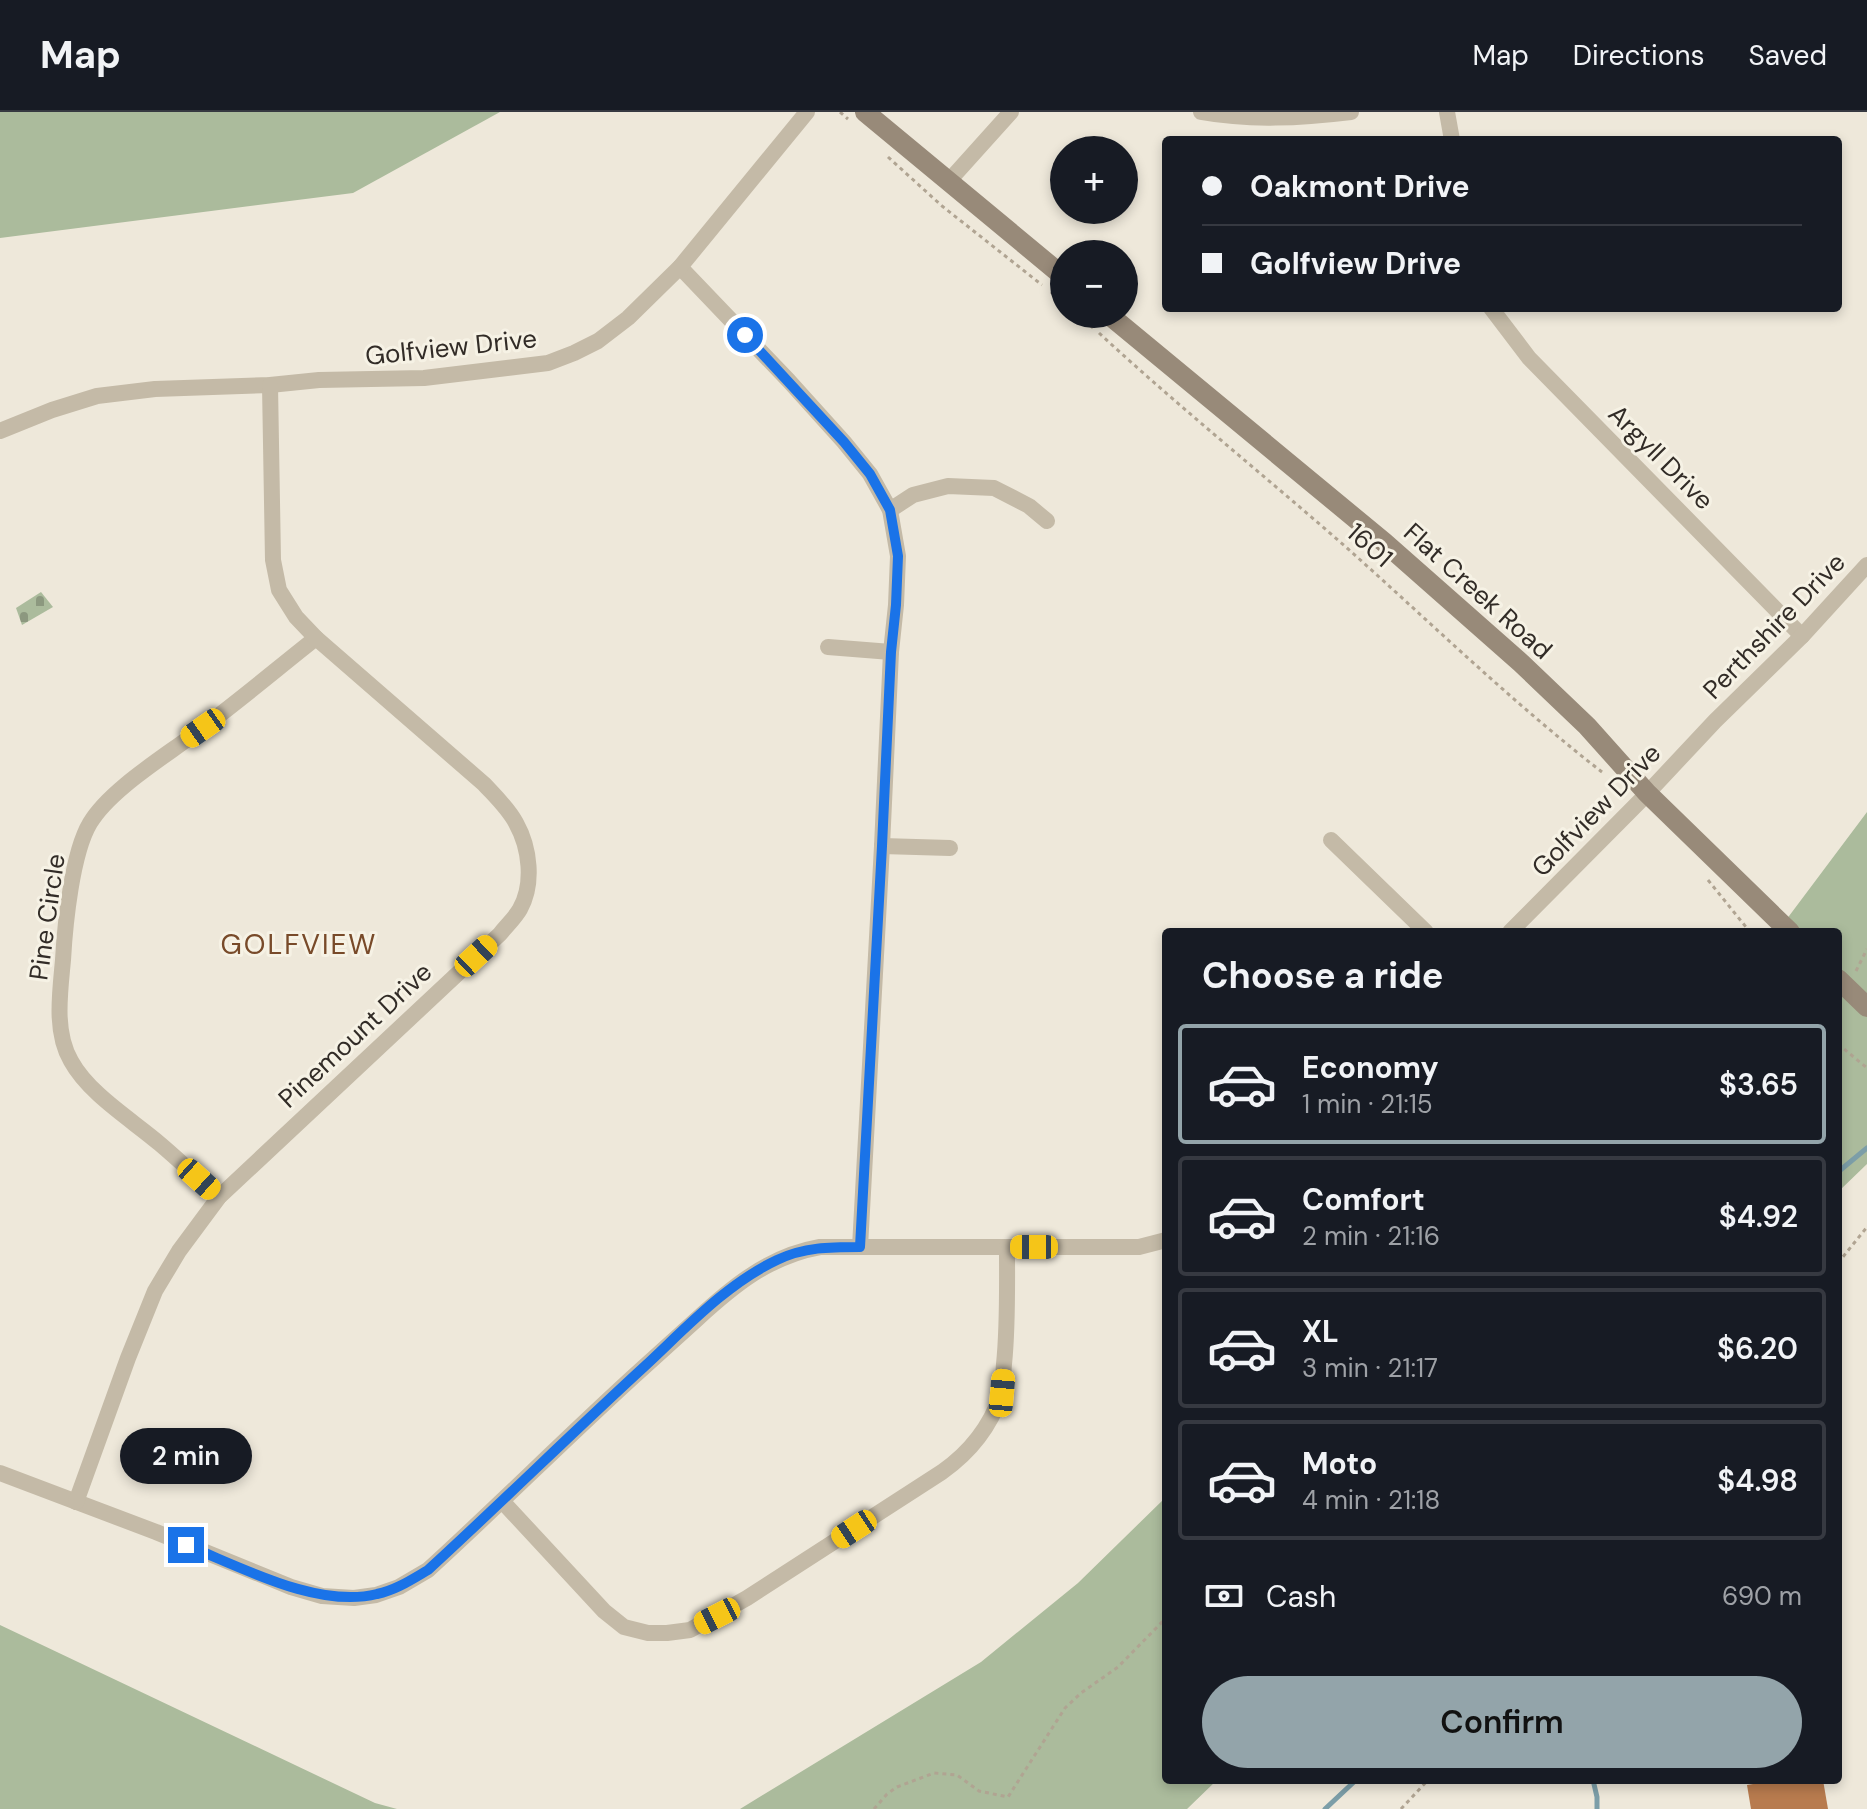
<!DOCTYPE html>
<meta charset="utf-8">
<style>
body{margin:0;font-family:"DM Sans",sans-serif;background:#20242c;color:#f1f3f6;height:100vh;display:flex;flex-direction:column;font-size:30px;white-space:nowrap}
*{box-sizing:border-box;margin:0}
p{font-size:26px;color:#9ea1a6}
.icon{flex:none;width:44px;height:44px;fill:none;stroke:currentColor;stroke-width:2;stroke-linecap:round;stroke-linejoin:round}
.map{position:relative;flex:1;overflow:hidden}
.drawer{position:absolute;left:1162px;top:816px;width:680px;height:856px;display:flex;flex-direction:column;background:#171b24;border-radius:8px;box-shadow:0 4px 12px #0003}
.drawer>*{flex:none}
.guide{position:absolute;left:1162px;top:24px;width:680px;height:176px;border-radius:8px;box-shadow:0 4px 12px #0003;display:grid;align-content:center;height:176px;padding:0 40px;background:#171b24}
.fabs{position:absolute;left:1050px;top:24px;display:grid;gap:16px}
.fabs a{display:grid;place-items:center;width:88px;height:88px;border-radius:50%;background:#171b24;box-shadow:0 4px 12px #0003;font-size:40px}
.end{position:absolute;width:36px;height:36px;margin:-18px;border:10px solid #1a73e8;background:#fff;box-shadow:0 0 0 4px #fff}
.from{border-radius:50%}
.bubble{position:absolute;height:56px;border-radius:28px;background:#171b24;box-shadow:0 4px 12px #0003;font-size:26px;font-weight:600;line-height:56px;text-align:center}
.car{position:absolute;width:24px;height:48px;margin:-24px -12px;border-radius:10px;box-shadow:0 0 6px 2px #0007;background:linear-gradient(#f5c518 24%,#345 0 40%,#f5c518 0 76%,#345 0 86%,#f5c518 0)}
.guide b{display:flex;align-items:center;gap:28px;height:76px;font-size:30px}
.guide b+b{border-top:2px solid #363941}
.guide i{width:20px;height:20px;background:#f1f3f6}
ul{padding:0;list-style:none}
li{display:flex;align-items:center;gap:24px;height:120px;margin:0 16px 12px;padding:0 24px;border:4px solid #363941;border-radius:8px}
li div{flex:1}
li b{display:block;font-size:30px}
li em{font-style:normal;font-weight:600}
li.current{border-color:#93a4aa}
li>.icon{width:72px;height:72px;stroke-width:1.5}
h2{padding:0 40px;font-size:36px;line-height:96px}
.pay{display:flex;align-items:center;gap:20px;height:88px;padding:0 40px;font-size:30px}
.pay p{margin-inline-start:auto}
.primary-button{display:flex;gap:16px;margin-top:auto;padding:16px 40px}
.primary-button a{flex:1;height:92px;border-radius:48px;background:#93a4aa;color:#111;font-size:32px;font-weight:600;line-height:92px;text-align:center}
header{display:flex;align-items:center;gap:48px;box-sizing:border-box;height:112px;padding:0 40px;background:#171b24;border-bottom:2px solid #363941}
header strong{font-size:38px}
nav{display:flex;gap:44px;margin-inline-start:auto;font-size:28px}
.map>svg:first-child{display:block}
</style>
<header>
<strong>Map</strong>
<nav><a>Map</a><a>Directions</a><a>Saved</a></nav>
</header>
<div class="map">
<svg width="1867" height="1697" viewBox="0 0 1867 1697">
<defs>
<pattern id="cemetery-stones" width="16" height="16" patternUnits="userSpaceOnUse" patternTransform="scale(2)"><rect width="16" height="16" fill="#abbb9c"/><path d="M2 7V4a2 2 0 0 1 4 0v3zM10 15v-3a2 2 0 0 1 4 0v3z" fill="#8c987f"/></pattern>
</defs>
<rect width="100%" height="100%" fill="#eee8da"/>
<g fill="#abbb9c">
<polygon points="0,0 500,0 353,81 0,126"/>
<polygon points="1867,700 1867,1052 1838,1080 1838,820 1777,820"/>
<polygon points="1166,1385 1166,1668 1217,1668 1187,1697 740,1697 981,1550 1078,1471"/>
<polygon points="0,1513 375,1691 397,1697 0,1697"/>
</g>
<polygon fill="url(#cemetery-stones)" points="41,480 53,495 22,513 16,496"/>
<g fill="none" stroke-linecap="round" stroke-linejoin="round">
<g stroke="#7c9ea8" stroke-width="5">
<polyline points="1838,1060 1867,1036"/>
<polyline points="1593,1668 1597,1685 1597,1697"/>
<polyline points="1325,1697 1356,1668"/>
</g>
</g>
<polygon fill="#b87b4e" points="1777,1668 1823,1668 1828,1697 1751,1697 1747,1673"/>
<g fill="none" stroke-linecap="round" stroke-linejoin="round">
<g stroke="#b0a492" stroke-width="3" stroke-dasharray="4 4" stroke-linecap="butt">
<polyline points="840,0 848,7"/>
<polyline points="888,45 942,94 1042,173"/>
<polyline points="1051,180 1064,190"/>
<polyline points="1079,202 1093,216"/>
<path d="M1099,221C1179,295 1265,364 1347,436C1431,511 1513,591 1602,660"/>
<polyline points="1708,768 1750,820"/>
<polyline points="1856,859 1867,837"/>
<polyline points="1838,932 1867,956"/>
<polyline points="1838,1151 1867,1115"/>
<polyline points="874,1697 887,1682 897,1675 934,1661 957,1663 979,1679 1008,1685 1065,1596 1081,1581 1118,1555 1166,1506"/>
<polyline points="1401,1697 1428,1668"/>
</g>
<g stroke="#c4baa7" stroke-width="16">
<path d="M1201,0C1250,9 1301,6 1351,0"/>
<polyline points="1447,0 1452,28"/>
<polyline points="948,70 1011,0"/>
<polyline points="680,155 789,269 844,330 870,362 890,398 898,444 896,493 891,540 882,734 860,1135"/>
<polyline points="1491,196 1529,246 1802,524"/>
<polyline points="0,319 52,298 97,284 155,277 270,273 319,268 424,266 548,251 574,241 598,229 628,206 680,155 807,0"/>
<polyline points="890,398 913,383 948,374 994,376 1029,394 1047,409"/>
<polyline points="828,535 891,540"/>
<polyline points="1331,728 1426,820"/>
<polyline points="882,734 950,736"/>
<polyline points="1510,820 1640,689 1715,609 1802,524 1867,453"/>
<path d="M219,1085C199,1067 180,1049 160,1032C132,1008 89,982 71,949C54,920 60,881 63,848C65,812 72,741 90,711C111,676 169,642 201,617C240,588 278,556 316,526"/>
<path d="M0,1361L156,1420L291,1475L322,1484L354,1486L376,1483L399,1475L428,1458C497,1395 563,1329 633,1265C654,1246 675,1227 696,1208C733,1174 769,1144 820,1135H1139L1166,1128"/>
<path d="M502,1389L604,1499L624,1515L648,1521H667L690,1518L747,1486L942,1360C969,1341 990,1315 1001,1283C1004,1274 1003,1262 1004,1252C1008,1214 1007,1174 1007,1135"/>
<path d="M76,1390L128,1246L155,1179L179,1139L219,1085L500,822C506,814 515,806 520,797C534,772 530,736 516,711C508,696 495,684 484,672L316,526L296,505L279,478L273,448L270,273"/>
</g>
<g stroke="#988a79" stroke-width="20">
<polyline points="865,0 1064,165"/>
<polyline points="1108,202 1385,431 1521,551 1587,614 1647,681 1790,820"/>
<polyline points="1838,867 1867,895"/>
</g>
</g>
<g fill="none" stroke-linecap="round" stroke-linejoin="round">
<path stroke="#1a73e8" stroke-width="10" d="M186,1433C241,1455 318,1497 377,1482C396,1478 411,1468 428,1458C501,1391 572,1321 645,1254C685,1217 726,1172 777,1148C804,1135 830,1135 860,1135L882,734L891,540L896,493L898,444L890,398L870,362L844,330L745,223"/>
</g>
<g text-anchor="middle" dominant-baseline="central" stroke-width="6" stroke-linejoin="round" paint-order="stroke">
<g font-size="26" fill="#322c27" stroke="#f6f2e5">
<text transform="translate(451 235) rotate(-6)">Golfview Drive</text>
<text transform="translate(1661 345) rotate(45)">Argyll Drive</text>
<text transform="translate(1370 433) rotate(42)">1601</text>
<text transform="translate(1478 479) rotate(42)">Flat Creek Road</text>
<text transform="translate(1774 514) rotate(-46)">Perthshire Drive</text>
<text transform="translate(1596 698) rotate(-46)">Golfview Drive</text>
<text transform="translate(47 805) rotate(-82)">Pine Circle</text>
<text transform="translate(355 923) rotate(-43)">Pinemount Drive</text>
</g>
<g font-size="28" letter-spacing="2" fill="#784a29" stroke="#f6f2e5">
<text x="299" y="832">GOLFVIEW</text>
</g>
</g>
</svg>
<div class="fabs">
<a>+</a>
<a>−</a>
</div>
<i class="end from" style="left:745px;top:223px"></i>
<i class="end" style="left:186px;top:1433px"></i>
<div class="bubble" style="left:120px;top:1316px;width:132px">2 min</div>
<i class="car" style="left:203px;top:616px;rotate:235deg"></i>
<i class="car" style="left:476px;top:844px;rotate:47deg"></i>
<i class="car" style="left:199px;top:1067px;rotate:132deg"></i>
<i class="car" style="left:1034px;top:1135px;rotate:270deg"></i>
<i class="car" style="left:1002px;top:1281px;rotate:5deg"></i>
<i class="car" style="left:854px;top:1417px;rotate:237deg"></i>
<i class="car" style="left:717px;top:1504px;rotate:243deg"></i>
<div class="guide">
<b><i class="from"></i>Oakmont Drive</b>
<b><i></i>Golfview Drive</b>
</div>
<section class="drawer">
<h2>Choose a ride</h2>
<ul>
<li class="current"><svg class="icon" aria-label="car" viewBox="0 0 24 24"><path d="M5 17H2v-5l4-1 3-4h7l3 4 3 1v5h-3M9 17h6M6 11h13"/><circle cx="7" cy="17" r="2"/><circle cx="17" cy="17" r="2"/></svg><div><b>Economy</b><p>1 min · 21:15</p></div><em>$3.65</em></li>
<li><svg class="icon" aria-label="car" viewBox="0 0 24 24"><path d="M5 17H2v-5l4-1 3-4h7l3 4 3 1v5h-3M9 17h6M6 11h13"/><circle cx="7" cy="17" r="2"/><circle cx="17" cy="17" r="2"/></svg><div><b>Comfort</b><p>2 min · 21:16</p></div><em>$4.92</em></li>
<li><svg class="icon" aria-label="car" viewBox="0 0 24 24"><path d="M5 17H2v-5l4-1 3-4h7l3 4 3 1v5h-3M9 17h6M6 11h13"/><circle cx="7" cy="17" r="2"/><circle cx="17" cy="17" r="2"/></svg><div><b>XL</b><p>3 min · 21:17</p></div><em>$6.20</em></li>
<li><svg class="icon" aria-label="car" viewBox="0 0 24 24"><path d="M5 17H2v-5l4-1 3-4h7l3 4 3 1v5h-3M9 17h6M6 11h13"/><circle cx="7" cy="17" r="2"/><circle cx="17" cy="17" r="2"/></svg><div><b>Moto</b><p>4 min · 21:18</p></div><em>$4.98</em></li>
</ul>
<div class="pay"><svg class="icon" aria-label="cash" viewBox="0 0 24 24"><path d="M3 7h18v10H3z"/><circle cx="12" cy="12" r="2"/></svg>Cash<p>690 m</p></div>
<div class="primary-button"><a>Confirm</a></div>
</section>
</div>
